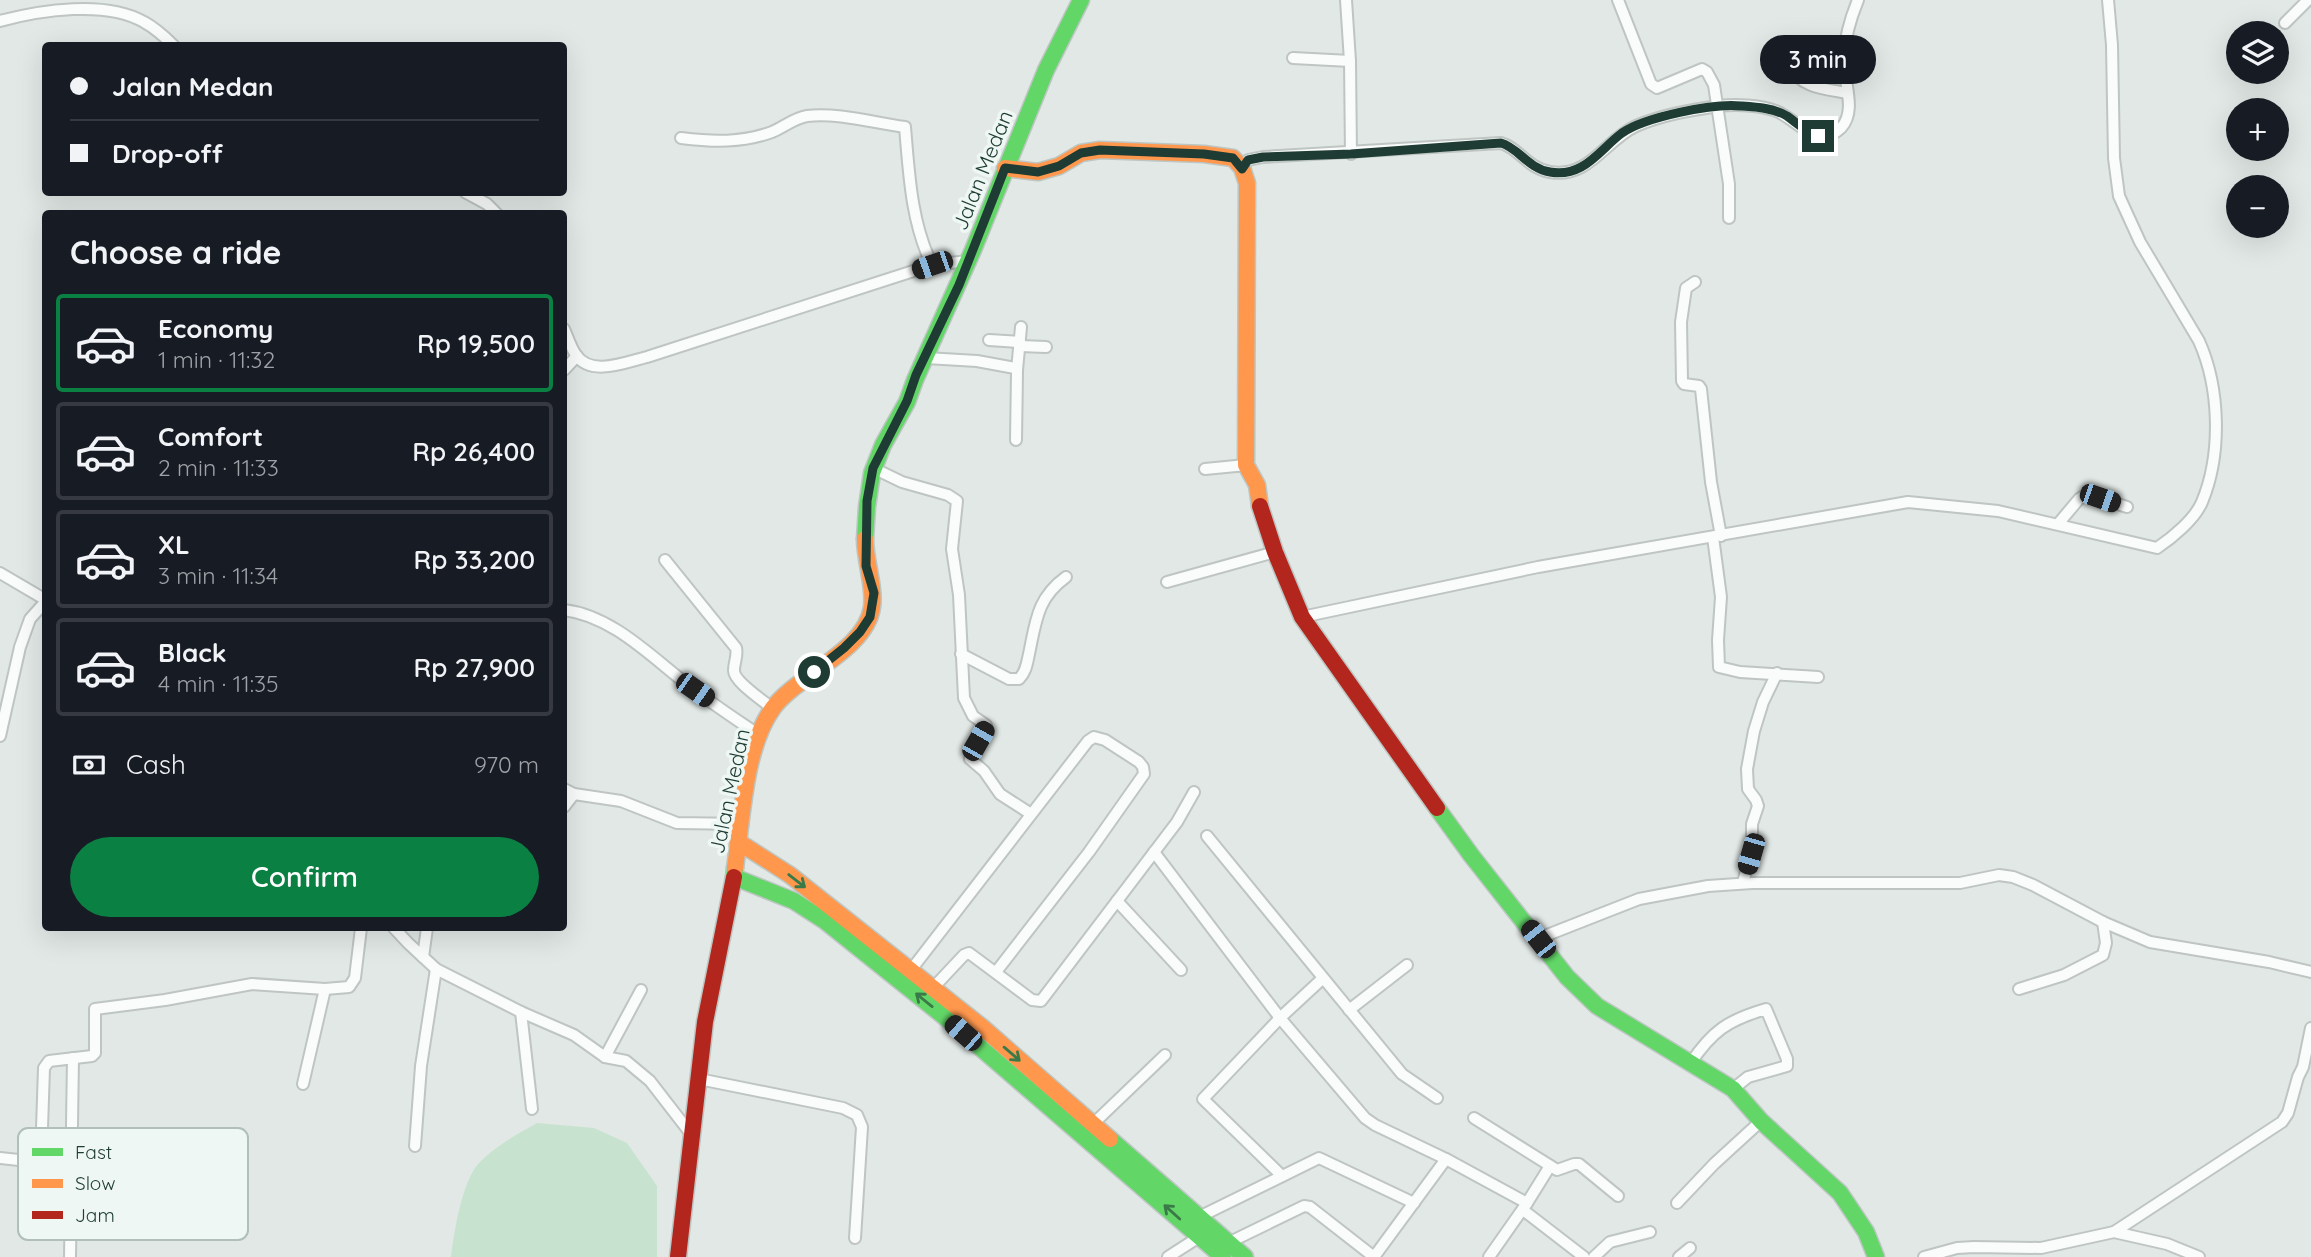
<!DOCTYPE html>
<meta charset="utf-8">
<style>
body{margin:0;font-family:Quicksand,sans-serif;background:#242831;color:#f1f3f6;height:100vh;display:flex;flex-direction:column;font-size:26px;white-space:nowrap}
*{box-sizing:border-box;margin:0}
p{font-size:23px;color:#9ea1a6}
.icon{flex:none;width:38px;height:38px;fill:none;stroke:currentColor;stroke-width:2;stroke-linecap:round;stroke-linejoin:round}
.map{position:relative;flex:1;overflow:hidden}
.drawer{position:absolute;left:42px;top:210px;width:525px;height:721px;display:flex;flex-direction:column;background:#171b24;border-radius:7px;box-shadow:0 7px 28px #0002}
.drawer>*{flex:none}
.hud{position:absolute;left:42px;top:42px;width:525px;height:154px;border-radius:7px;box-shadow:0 7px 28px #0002;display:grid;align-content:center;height:154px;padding:0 28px;background:#171b24}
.controls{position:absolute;left:2226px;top:21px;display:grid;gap:14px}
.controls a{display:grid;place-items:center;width:63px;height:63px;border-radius:50%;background:#171b24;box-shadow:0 7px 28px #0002;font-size:35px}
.end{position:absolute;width:32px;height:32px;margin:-16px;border:9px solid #1e3c33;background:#fff;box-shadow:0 0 0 4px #fff}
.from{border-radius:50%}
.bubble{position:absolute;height:49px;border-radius:24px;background:#171b24;box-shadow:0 7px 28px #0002;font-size:23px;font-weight:600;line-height:49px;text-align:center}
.car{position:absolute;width:21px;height:42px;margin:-21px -10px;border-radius:9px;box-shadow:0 0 5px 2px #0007;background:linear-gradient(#222 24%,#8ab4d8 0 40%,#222 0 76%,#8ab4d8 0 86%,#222 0)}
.hud b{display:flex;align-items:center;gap:24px;height:66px;font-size:26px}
.hud b+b{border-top:2px solid #363941}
.hud i{width:18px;height:18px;background:#f1f3f6}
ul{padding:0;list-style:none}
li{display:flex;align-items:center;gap:21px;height:98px;margin:0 14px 10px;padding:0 14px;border:4px solid #363941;border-radius:7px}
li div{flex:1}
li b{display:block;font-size:26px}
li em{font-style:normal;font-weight:600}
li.on{border-color:#0b8043}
li>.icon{width:63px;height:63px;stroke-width:1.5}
h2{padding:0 28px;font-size:32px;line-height:84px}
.pay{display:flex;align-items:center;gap:18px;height:77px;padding:0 28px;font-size:26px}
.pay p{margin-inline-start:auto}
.cta{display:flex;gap:14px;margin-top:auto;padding:14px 28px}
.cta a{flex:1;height:80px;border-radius:42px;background:#0b8043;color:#fff;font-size:28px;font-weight:600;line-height:80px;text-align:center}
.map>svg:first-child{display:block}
</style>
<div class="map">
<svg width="2311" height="1257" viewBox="0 0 2311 1257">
<rect width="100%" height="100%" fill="#e1e8e5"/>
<path fill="#c8e2d0" d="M537,1123L594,1128L627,1143L657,1186V1257H451C454,1233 462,1181 479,1163C495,1146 516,1135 537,1123Z"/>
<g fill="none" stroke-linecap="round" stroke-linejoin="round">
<defs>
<g id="street">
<polyline points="1346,0 1350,61 1351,154"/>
<polyline points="1618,0 1651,84 1657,88 1702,69 1707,72 1714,85 1729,184 1729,218"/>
<path d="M0,21C41,10 106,0 144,22C155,28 165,37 174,46"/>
<polyline points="2285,23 2308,0"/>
<polyline points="1293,58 1350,61"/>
<path d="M1790,66C1800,88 1826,89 1847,93"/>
<path d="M681,138C713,142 742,143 772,132C784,127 794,118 807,116C835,112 876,123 905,127C909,173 911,222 932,265"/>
<path d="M1242,168L1248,160L1263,157L1501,143C1519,148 1527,168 1550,172C1589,179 1605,140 1636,126C1661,115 1691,110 1718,106C1736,104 1759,105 1776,111C1797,119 1817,151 1841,128C1858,110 1842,79 1844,56C1845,38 1851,17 1858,0"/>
<polyline points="465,192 487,204 497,214"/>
<polyline points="1695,282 1686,288 1681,322 1682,381 1684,384 1699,386 1701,389 1711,482 1721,536"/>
<path d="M564,329C568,338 571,348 576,355C591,377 626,362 647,357L932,265L968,261"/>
<polyline points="989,340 1020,342"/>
<polyline points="1020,346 1046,347"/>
<polyline points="926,358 977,361 1015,368 1017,372 1016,440"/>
<polyline points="564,370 577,356"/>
<polyline points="1017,370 1021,327"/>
<polyline points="873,468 902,482 948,495 957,501 952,549 959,595 964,698 973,716 986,725 970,759 984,771 1000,794 1031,814"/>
<polyline points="1205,469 1246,465"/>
<polyline points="2058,524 2079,499 2087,494 2127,507"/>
<polyline points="1713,537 1721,597 1718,640 1719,667 1740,672 1818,677"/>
<path d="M665,560L736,648C738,656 734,662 734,670C733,681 764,701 773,709"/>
<polyline points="0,573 46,600"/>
<polyline points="1167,582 1275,552"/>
<path d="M564,610C614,616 653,659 692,688C714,705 737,720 759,735"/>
<path d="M1302,617L1538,567L1908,502L1998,511L2157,548C2172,538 2195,519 2202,502C2222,454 2220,388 2199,341L2140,242L2119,196L2114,158L2112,45L2108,0"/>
<path d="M961,654L1009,679H1019C1026,672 1027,663 1029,654C1036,621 1037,598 1066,577"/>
<polyline points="0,736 20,647 30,619 46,601"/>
<polyline points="564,789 574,794 621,801 677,823 743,824"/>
<polyline points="564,807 574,794"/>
<polyline points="1207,836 1402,1074 1437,1098"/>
<polyline points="1154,852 1280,1018 1365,1118 1375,1125 1446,1159 1527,1203"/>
<polyline points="1743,883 1752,847 1752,824 1758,806 1756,800 1748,789 1747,769 1754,731 1763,702 1777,673"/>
<polyline points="1117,901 1181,970"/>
<polyline points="394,928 408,943 436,969 521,1012 574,1035 605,1057 626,1061 650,1081 691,1134"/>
<polyline points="1537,939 1639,899 1708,886 1752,883 1960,883 1999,875 2013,877 2033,885 2103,922 2150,942 2269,962 2311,972"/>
<polyline points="423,957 427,928"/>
<polyline points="911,970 1088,741 1094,737 1105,740 1139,762 1143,767 1144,774 1089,852 996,972"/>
<polyline points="933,988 964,955 969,953 1032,1000 1041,1001 1177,822 1194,792"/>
<polyline points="2019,989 2064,975 2103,955 2106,943 2103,922"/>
<polyline points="1349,1010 1407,965"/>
<polyline points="521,1012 532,1109"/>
<polyline points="605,1057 641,990"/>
<path d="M1690,1064C1712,1031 1728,1020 1766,1009L1787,1059V1066L1748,1077L1733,1089"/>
<polyline points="699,1079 843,1108 857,1115 862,1127 855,1238"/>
<polyline points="303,1084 325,989"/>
<polyline points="1474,1118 1557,1170 1574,1164 1579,1164 1618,1196"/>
<polyline points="1094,1123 1165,1055"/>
<polyline points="415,1146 421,1066 436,969"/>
<polyline points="0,1158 28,1161 41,1158 44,1068 49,1061 92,1056 95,1053 95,1009 165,1000 252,984 325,989 349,987 355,978 361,928"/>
<polyline points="41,1158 71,1158"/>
<polyline points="1282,1176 1203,1099 1280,1018 1322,979"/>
<polyline points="1677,1203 1714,1164 1761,1121"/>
<polyline points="1523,1210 1584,1257"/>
<polyline points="1199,1217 1319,1158 1414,1203"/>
<polyline points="2114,1232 2282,1122 2288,1113 2298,1077 2303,1067 2311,1028"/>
<polyline points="1228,1243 1304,1206 1310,1207 1374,1257"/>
<polyline points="70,1257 73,1058"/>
<polyline points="1168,1257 1199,1237"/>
<polyline points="1374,1257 1446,1159"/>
<polyline points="1489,1257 1527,1203 1550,1166"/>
<polyline points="1594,1257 1610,1242 1650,1232"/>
<polyline points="1679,1257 1690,1248"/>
<polyline points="1924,1257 1957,1248 1974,1247 2041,1248 2114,1232 2167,1244 2199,1257"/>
</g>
<g id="fast">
<polyline points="865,539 867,507 872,473 883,445 907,402 915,380 973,250 1046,70 1081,0"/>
<polyline points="1437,808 1471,855 1567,977 1597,1006 1733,1089 1761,1121 1840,1193 1866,1232 1876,1257"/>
<polyline points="735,868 734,877 794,901 825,921 946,1018 1223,1257"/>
<polyline points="1110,1139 1245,1257"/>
</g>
<g id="slow">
<polyline points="1005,168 1038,172 1059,166 1081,153 1100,150 1204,154 1233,158 1242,168 1247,183 1246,465 1257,485 1260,506"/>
<polyline points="740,843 790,875 982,1027 1110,1139"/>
<path d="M735,868C742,820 744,748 773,708C797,675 866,651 872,607C875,588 865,560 865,539"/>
</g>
<g id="jam">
<polyline points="1260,506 1275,552 1302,617 1437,808"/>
<polyline points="678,1257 705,1022 734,877"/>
</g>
</defs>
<use href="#street" stroke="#bec5c2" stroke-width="14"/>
<use href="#fast" stroke="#bdc6c2" stroke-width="19"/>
<use href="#slow" stroke="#bdc6c2" stroke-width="19"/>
<use href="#jam" stroke="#bdc6c2" stroke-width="19"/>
<use href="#street" stroke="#fafcfb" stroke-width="10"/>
<use href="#fast" stroke="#63d668" stroke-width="16"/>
<use href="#slow" stroke="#ff974d" stroke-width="16"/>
<use href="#jam" stroke="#b3261e" stroke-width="16"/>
</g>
<defs><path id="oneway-shaft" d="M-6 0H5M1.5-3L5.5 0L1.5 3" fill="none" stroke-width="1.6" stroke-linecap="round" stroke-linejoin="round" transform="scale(1.75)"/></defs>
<g stroke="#3a7a48">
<use href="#oneway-shaft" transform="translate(797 881) rotate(38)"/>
<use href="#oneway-shaft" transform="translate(924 1000) rotate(-141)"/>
<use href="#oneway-shaft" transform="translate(1012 1054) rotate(41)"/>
<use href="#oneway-shaft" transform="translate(1172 1212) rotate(-138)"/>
</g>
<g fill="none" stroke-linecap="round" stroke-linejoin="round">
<path stroke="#1e3c33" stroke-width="9" d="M814,672L844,648L860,632L870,617L874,593L866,566L867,501L873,468L907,401L916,375L959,285L1005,168L1038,172L1059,166L1081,153L1100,150L1204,154L1233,158L1242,169L1248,160L1263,157L1351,154L1501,143C1519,148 1527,168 1550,172C1584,178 1599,150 1622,133C1645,117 1713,103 1741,106C1756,107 1774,108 1787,116C1797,123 1806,132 1818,136"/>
</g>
<g text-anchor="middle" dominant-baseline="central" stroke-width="7" stroke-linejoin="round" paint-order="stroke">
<g font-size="21" fill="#1e3c33" stroke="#eef7f3">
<text transform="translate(982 170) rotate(-68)">Jalan Medan</text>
<text transform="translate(729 791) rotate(-78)">Jalan Medan</text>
</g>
</g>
<rect x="18" y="1128" width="230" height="112" rx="10" fill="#eef7f3" stroke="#b0bfb9" stroke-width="2"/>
<rect x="32" y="1148" width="31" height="8" fill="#63d668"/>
<rect x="32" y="1179" width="31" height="9" fill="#ff974d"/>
<rect x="32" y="1211" width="31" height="8" fill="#b3261e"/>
<g font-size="19" fill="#1e3c33">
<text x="75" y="1159">Fast</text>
<text x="75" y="1190">Slow</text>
<text x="75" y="1222">Jam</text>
</g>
</svg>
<div class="controls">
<a><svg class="icon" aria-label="layers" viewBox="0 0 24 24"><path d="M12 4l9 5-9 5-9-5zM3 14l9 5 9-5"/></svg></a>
<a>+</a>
<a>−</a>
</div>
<i class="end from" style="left:814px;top:672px"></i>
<i class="end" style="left:1818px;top:136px"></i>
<div class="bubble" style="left:1760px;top:35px;width:116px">3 min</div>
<i class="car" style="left:932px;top:265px;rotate:251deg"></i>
<i class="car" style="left:2100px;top:498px;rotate:109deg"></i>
<i class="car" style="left:695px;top:690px;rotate:125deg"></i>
<i class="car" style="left:978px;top:741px;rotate:30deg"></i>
<i class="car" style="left:1751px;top:854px;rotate:196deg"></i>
<i class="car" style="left:1538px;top:939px;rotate:322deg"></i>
<i class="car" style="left:963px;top:1033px;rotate:311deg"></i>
<div class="hud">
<b><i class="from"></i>Jalan Medan</b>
<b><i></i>Drop-off</b>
</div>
<section class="drawer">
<h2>Choose a ride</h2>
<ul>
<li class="on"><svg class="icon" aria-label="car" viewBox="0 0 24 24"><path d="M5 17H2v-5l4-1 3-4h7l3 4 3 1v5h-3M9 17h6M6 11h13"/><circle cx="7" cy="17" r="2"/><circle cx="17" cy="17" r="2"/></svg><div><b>Economy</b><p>1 min · 11:32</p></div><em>Rp 19,500</em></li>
<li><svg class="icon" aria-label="car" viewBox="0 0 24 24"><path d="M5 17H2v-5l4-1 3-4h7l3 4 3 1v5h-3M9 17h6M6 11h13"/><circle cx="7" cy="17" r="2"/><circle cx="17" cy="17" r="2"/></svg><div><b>Comfort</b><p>2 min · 11:33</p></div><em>Rp 26,400</em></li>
<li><svg class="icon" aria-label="car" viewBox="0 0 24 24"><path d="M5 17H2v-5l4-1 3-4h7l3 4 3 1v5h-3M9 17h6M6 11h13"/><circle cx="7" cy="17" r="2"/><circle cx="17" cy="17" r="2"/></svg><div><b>XL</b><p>3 min · 11:34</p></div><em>Rp 33,200</em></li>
<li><svg class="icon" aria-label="car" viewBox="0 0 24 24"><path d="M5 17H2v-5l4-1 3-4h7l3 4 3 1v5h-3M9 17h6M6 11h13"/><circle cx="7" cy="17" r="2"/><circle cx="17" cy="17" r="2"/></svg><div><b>Black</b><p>4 min · 11:35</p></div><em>Rp 27,900</em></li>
</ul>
<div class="pay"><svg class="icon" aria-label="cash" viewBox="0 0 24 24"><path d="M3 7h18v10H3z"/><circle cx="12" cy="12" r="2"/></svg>Cash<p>970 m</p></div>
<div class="cta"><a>Confirm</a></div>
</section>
</div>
